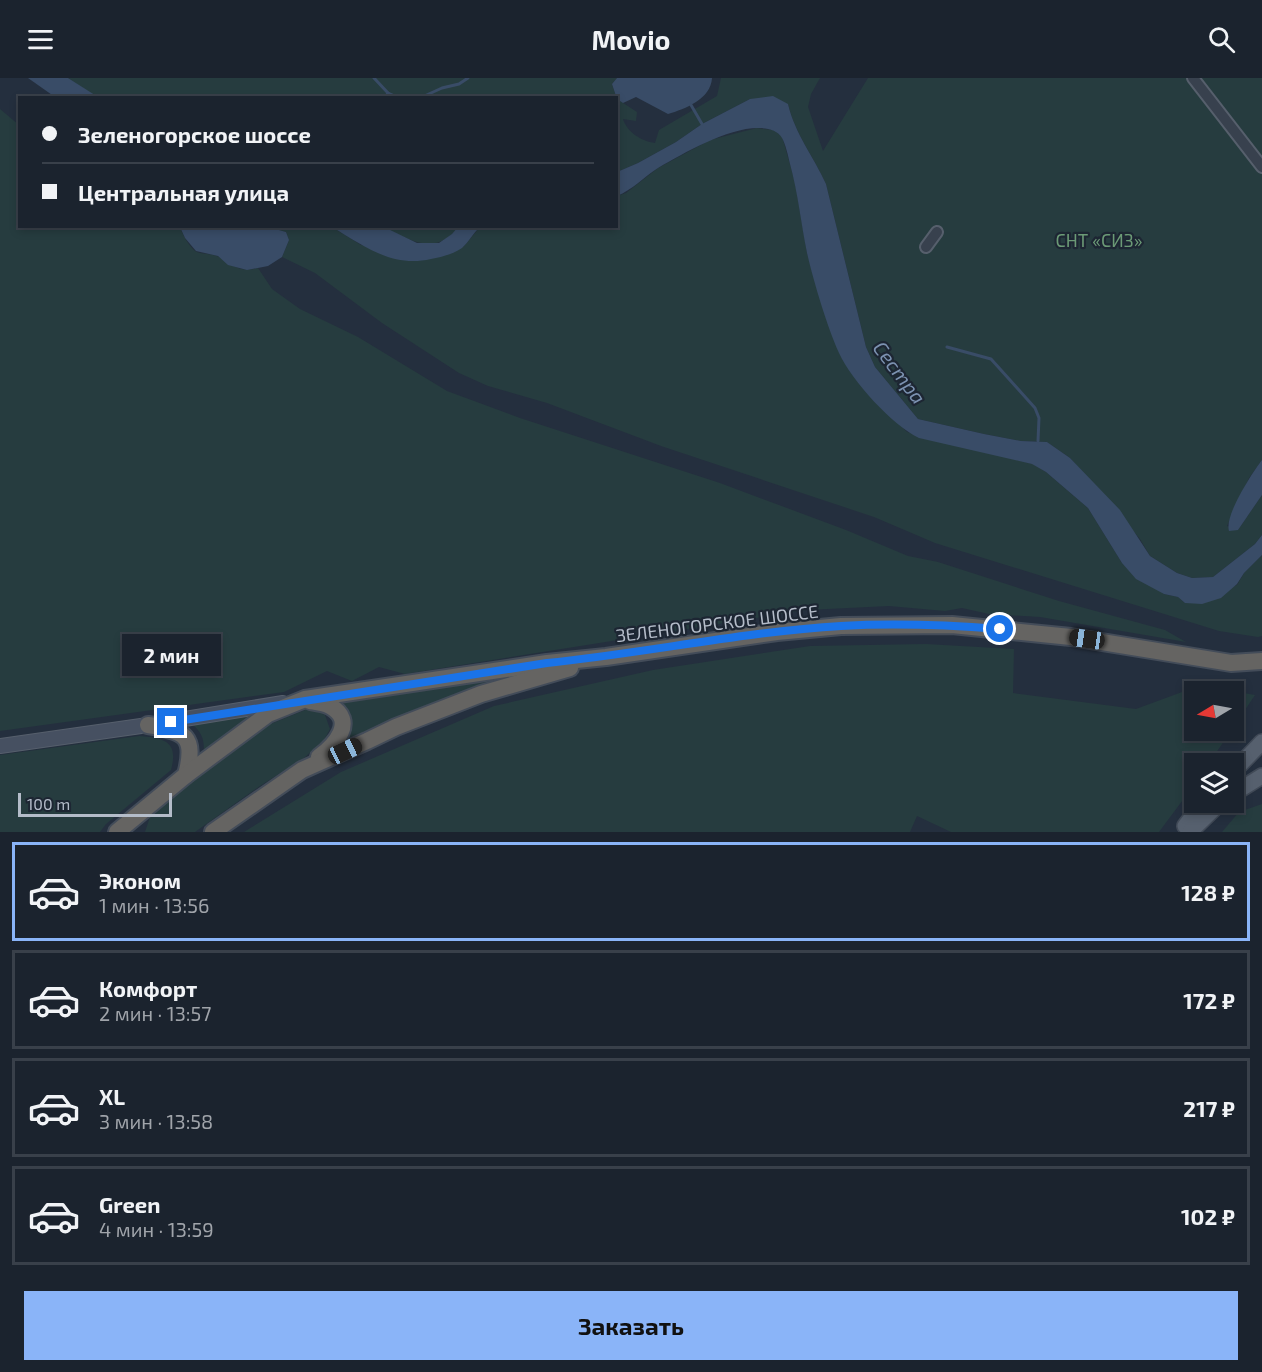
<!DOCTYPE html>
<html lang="ru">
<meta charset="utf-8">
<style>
body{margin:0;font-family:"Exo 2",sans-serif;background:#282f3a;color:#f1f3f6;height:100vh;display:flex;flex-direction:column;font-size:22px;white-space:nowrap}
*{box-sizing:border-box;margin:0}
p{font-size:20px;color:#a0a4aa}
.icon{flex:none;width:33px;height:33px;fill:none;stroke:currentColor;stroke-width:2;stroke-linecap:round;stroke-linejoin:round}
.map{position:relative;height:754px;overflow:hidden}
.panel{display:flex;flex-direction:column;background:#1b232e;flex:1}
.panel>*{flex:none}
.top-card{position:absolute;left:18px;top:18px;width:600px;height:132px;border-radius:0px;box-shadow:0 3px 9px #0003,0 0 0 2px #39404a;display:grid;align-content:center;height:132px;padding:0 24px;background:#1b232e}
.needle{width:39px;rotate:260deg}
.controls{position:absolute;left:1184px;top:603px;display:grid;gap:12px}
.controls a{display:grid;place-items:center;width:60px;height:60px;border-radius:0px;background:#1b232e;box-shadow:0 3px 9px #0003,0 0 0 2px #39404a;font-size:30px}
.scale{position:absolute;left:18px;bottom:15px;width:154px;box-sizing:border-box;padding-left:6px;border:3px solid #b4bcc9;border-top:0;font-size:16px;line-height:21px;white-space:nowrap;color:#b4bcc9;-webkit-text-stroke:4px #1d2633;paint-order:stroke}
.end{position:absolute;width:27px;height:27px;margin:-14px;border:8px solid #1a73e8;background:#fff;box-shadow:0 0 0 3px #fff}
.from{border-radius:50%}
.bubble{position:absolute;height:42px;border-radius:0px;background:#1b232e;box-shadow:0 3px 9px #0003,0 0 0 2px #39404a;font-size:20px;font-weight:700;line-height:42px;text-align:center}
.car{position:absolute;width:18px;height:36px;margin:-18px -9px;border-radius:8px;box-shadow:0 0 4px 2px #0007;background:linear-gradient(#222 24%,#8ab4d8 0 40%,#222 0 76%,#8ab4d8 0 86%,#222 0)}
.top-card b{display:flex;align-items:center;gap:21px;height:57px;font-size:22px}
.top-card b+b{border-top:2px solid #39404a}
.top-card i{width:15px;height:15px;background:#f1f3f6}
ul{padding:10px 0 0;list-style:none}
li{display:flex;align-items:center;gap:18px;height:99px;margin:0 12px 9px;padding:0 12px;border:3px solid #39404a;border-radius:0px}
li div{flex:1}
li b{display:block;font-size:22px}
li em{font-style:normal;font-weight:700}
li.current{border-color:#8ab4f8}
li>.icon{width:54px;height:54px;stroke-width:1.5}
.cta{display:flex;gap:12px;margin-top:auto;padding:12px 24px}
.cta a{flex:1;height:69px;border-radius:0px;background:#8ab4f8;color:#111;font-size:24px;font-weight:700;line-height:69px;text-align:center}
header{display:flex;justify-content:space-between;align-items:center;height:78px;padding:0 24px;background:#1b232e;font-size:27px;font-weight:700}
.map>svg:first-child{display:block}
</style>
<header><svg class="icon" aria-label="menu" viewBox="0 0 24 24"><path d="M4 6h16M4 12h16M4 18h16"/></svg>Movio<svg class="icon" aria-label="search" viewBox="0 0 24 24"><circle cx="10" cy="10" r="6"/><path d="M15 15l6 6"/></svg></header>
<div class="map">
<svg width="1262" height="754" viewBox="0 0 1262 754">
<rect width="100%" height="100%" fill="#242f3e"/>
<g fill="#263c3f">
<path d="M68,0H617L612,6L617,21L637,34L636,43L623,41C627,54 641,63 655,65L659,52L717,18L721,0H820L811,16L808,29L823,73L868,0H1262V382L1249,400L1227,448L1238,452L1262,417V457L1255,466L1213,499L1192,500L1177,495L1150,478L1140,461L1070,380L1047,364L1021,363L984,356L918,341L875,289L866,269L826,106C814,79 795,56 788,26L750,21L702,46L676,64L638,85L617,94L616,20H98Z"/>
<path d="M0,31L19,47L20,148L180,149C183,157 188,167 195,173C202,177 212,175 219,179C234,187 238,195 258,190L272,211L300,231L358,259L447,313L520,340L720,405L846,452L908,478L938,484L1059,523L1165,552L1186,564L1040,539L989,536L962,530L945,533L889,528L807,532L405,596L379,589L352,603L327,593L284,614L0,653Z"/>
<polygon points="757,50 773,52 782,58 795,104 807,175 820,220 840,276 859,305 907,354 1033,386 1046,394 1088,430 1122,485 1164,516 1178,519 1185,525 1237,507 1244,495 1262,477 1262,558 1258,559 1219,553 935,465 874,439 661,368 547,325 488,308 459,295 382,245 315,195 282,179 289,162 286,154 268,149 332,149 361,167 463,169 480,149 616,148 617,118 626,115 658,90 710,62"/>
<path d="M384,149H458C438,178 409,163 384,149Z"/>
<polygon points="926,566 1014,571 1013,615 1136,631 1201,607 1255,617 1233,650 1233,614 1194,614 1194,652 1231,653 1209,685 1194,686 1194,707 1159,754 951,754 917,738 910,754 244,754 341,694 494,628 653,592 810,568"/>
<path d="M574,584L415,636L349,662C352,646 349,635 339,623Z"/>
<polygon points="310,630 325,637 330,651 324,662 304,680 260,708 195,754 145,754 151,736 189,702 268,647"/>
<path d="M264,633L204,673C204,659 201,654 191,645Z"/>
<path d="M139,658C164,660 179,663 171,692L106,746L100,754H0V677Z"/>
<polygon points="1262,726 1262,754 1222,754 1239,734"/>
</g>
<g fill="#394c67">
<polygon points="28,0 68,0 98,19 55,19"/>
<path d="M617,0H712C711,21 685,31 668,36L636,19L623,25L617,21L612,6Z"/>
<path d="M773,18L788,26C795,56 814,79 826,106L866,269L875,289L918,341L984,356L1021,363L1047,364L1070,380L1120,432L1150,478L1177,495L1192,500L1213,499L1255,466L1262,457V477L1244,495L1237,506L1221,520L1202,526L1185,525L1178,519L1164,516L1136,501L1122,485L1088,430L1046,394L1032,386L919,360C892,347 852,303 839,275C827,248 814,205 807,175C801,146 798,115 790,86C788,78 786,67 782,60C778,52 767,50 758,50C727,50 684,75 658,90C644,99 632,112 617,118V94L638,85L676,64L702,46L750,21Z"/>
<polygon points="180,149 268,149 286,154 289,162 282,179 268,188 247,192 228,187 218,178 196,173 185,160"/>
<path d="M332,149H384L417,165H439L452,156L458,149H480C473,155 469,164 462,170C453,176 442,179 431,181C392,190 364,168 332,149Z"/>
<path d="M1262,382V417L1238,452L1229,453C1224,438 1252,395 1262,382Z"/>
</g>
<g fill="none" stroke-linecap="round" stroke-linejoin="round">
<g stroke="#394c67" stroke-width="3">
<polyline points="374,0 388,15"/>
<polyline points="385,20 388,15 399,20"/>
<polyline points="420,20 442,10 459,6 468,0"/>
<polyline points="691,27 702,46"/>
<polyline points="947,269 991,281 1035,330 1039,340 1038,363"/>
</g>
<defs>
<g id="minor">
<polyline points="1193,0 1262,89"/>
<polyline points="926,169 937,154"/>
</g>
<polyline id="secondary" points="0,668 148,647 283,625"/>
<g id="primary">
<polyline points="1233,694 1262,664"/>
<polyline points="1233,716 1262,698"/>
<polyline points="1185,748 1203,724"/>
<polyline points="1190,754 1221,724"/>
</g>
<g id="trunk">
<path d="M310,623C316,624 324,625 330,628C357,643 335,667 319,679"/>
<path d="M148,647C186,653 196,658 186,697"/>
<polyline points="117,754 186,697 268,636 305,621 547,585 606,579 777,554 841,548 952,547 1071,559 1231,585 1262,583"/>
<polyline points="213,754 302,692 367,663 396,649 481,616 570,590"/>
</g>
</defs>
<use href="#minor" stroke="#565f6c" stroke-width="14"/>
<use href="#secondary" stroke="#565f6c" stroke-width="16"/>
<use href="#primary" stroke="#414a57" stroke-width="18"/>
<use href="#trunk" stroke="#434c59" stroke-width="20"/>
<use href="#minor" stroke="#38414e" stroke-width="10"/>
<use href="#secondary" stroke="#465061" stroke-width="14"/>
<use href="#primary" stroke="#56606e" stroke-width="15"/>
<use href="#trunk" stroke="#656462" stroke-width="16"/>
</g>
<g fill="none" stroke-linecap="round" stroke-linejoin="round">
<path stroke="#1a73e8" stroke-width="8" d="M171,644L547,585C645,575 743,554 841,548C894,545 948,547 1000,551"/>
</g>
<g text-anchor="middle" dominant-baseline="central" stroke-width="4.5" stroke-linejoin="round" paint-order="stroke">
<g font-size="18" fill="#6b9a76" stroke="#1d2633">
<text x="1099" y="162">СНТ «СИЗ»</text>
</g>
<g font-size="18" fill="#b4bcc9" stroke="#1d2633">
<text transform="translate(717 545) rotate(-7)">ЗЕЛЕНОГОРСКОЕ ШОССЕ</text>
</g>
<g font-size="20" font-style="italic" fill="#7c92b1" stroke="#1d2633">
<text transform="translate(900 294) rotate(53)">Сестра</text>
</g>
</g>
</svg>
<div class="controls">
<a><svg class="needle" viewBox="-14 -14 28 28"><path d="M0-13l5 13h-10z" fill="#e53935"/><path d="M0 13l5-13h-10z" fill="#a0a4aa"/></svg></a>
<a><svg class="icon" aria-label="layers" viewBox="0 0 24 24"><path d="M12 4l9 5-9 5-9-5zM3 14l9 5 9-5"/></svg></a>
</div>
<div class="scale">100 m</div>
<i class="end from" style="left:1000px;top:551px"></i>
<i class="end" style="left:171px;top:644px"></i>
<div class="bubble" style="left:122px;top:556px;width:99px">2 мин</div>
<i class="car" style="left:1087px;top:561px;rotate:278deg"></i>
<i class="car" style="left:345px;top:673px;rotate:65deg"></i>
<div class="top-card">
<b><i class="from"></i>Зеленогорское шоссе</b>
<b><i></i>Центральная улица</b>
</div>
</div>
<section class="panel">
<ul>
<li class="current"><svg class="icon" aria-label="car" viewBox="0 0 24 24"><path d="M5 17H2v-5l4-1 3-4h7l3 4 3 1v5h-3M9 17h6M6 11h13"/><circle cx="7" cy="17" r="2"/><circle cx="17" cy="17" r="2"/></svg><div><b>Эконом</b><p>1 мин · 13:56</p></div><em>128 ₽</em></li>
<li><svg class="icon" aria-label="car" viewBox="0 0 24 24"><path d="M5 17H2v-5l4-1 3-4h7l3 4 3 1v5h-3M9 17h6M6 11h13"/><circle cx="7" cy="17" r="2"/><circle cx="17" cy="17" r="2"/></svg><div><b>Комфорт</b><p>2 мин · 13:57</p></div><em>172 ₽</em></li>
<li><svg class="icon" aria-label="car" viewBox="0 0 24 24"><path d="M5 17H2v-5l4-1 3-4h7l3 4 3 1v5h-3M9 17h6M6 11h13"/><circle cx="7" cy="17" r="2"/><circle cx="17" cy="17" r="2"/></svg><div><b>XL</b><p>3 мин · 13:58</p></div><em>217 ₽</em></li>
<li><svg class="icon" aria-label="car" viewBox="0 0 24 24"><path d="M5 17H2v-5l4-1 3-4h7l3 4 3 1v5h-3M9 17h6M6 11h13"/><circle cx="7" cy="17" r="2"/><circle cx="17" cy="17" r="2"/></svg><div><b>Green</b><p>4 мин · 13:59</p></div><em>102 ₽</em></li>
</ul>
<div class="cta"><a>Заказать</a></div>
</section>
